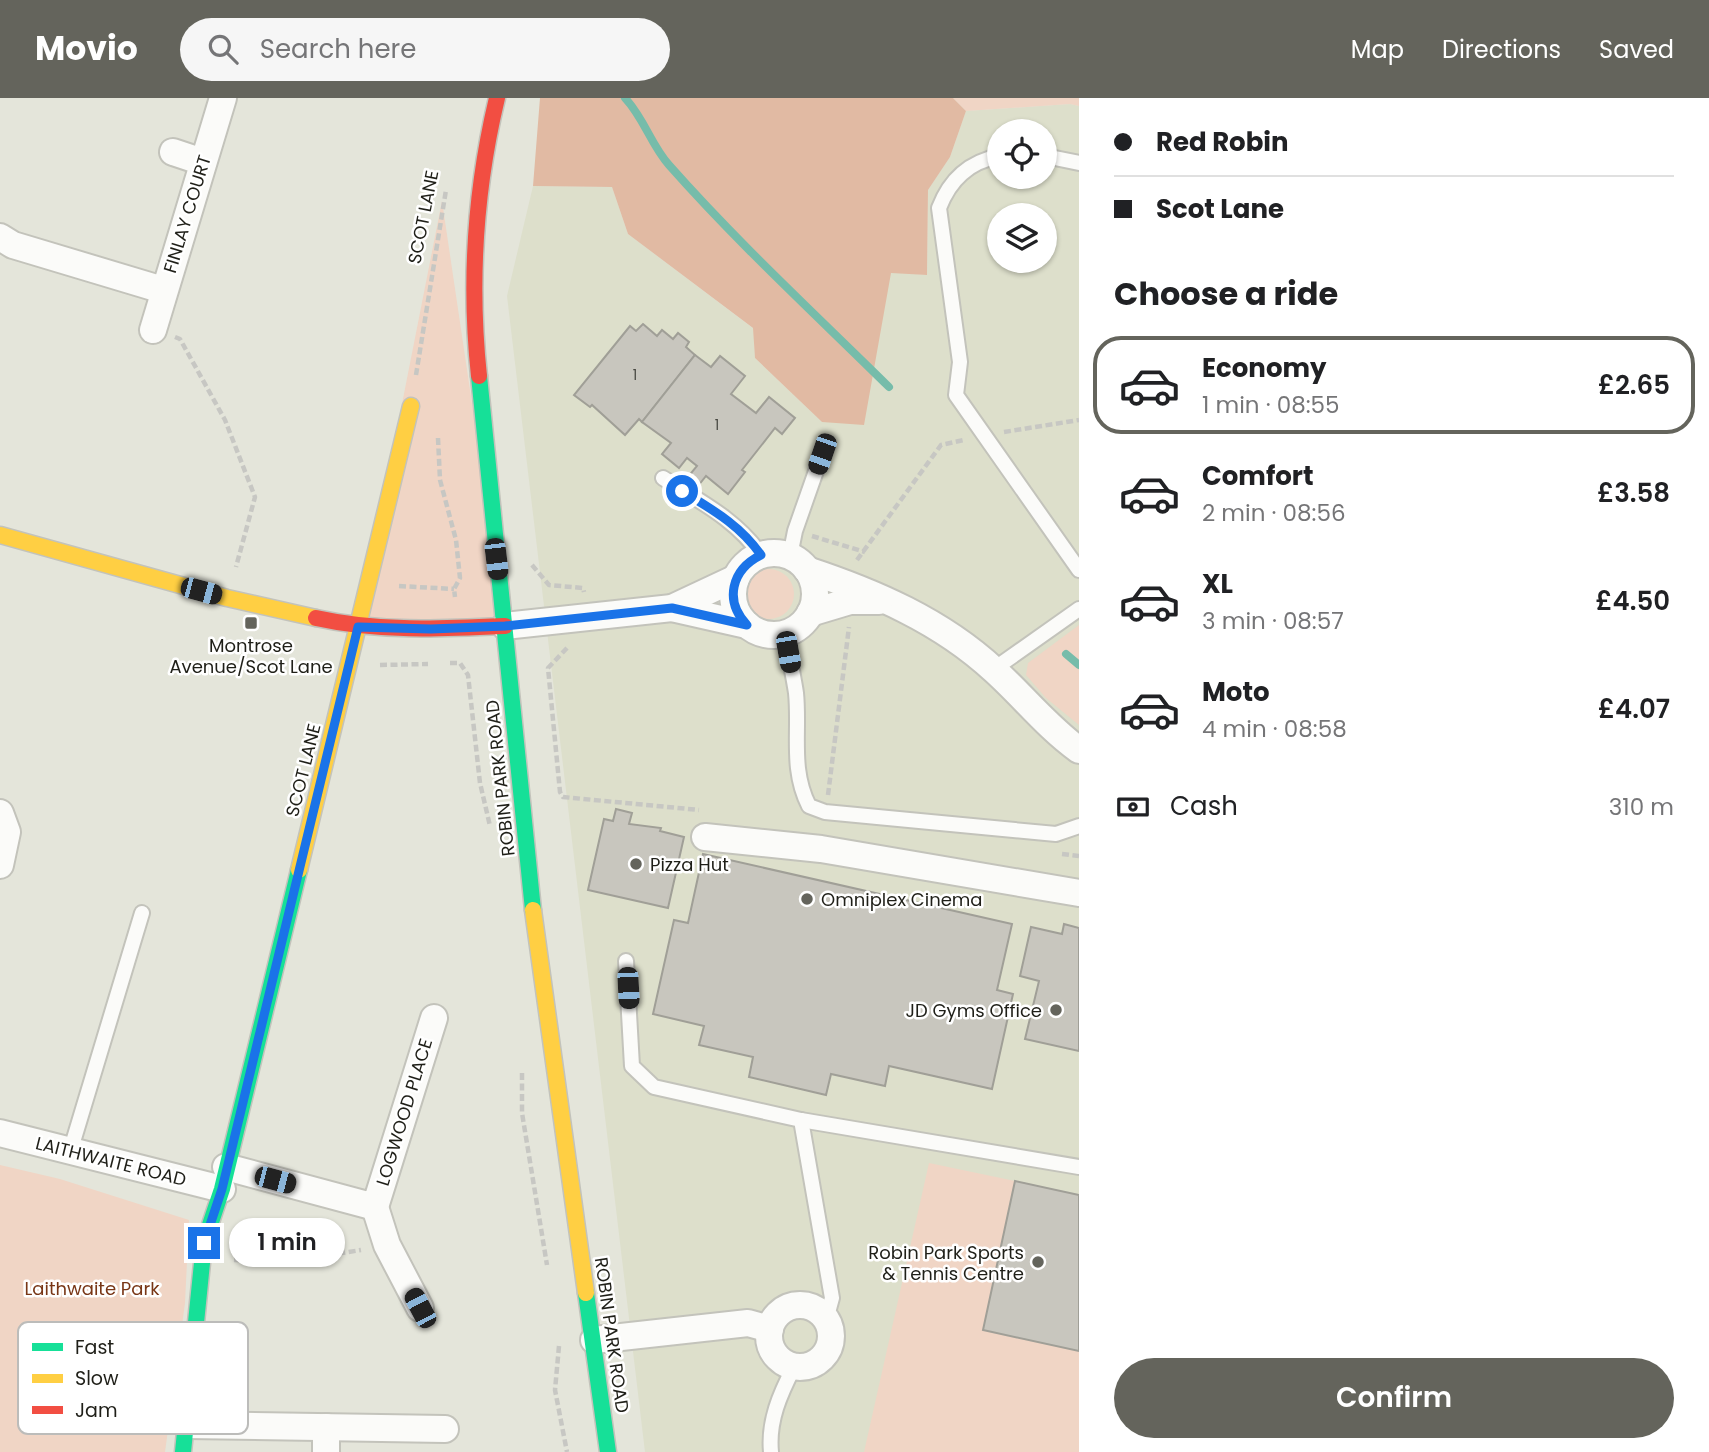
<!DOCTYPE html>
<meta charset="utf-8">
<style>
body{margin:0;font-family:Poppins,sans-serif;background:#f6f6f6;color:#202124;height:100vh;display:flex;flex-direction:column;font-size:26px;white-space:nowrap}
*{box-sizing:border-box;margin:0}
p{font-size:23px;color:#757577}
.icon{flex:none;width:38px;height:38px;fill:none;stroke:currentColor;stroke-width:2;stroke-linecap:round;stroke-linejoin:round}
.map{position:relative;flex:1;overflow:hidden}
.side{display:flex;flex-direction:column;background:#fff;width:630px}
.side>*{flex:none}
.top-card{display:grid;align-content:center;height:154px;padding:0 35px;background:#fff}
.fabs{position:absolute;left:987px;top:21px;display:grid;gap:14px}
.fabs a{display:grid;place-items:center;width:70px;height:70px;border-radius:50%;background:#fff;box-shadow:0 2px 5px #0004;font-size:35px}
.end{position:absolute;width:32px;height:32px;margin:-16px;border:9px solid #1a73e8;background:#fff;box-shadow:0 0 0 4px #fff}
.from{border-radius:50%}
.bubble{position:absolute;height:49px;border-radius:24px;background:#fff;box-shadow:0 2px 5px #0004;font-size:23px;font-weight:600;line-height:49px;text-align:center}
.car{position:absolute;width:21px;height:42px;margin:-21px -10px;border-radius:9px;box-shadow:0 0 5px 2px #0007;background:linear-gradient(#222 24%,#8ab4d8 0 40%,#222 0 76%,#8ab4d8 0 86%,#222 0)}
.top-card b{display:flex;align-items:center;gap:24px;height:66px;font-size:26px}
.top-card b+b{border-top:2px solid #e0e0e0}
.top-card i{width:18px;height:18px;background:#202124}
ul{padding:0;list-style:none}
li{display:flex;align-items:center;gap:21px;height:98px;margin:0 14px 10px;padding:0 21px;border:4px solid transparent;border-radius:28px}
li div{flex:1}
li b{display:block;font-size:26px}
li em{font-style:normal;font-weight:600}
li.selected{border-color:#64645c}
li>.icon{width:63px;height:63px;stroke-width:1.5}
h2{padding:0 35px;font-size:32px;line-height:84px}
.pay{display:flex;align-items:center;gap:18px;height:77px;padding:0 35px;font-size:26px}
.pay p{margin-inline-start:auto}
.button{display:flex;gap:14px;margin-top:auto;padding:14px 35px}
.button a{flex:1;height:80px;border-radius:42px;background:#64645c;color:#fff;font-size:28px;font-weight:600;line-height:80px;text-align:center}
header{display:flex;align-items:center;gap:42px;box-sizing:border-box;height:98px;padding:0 35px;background:#64645c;color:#fff}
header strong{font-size:33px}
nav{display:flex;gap:38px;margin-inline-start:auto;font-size:24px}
.search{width:490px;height:63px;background:#f6f6f6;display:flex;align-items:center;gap:18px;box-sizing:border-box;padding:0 24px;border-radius:38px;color:#757577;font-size:26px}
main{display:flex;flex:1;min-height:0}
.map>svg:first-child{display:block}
</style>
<header>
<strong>Movio</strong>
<div class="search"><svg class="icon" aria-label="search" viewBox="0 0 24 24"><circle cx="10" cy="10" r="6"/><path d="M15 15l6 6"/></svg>Search here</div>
<nav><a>Map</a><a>Directions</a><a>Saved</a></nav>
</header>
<main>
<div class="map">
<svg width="1079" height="1354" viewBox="0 0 1079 1354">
<rect width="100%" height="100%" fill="#e4e5da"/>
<path fill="#dddfcb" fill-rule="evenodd" d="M1070,6L1079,8V1354H645L507,198L533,88L612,89L628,136L754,231L755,260L822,324L891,174L927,177L928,92L950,59L966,13ZM999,33H1045V79H999ZM999,117H1045V163H999Z"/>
<g fill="#f0d5c5">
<polygon points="953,0 1079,0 1079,8 1070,6 966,13"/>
<polygon points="442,103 505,528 358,529"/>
<circle cx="769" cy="496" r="25"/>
<polygon points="1079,527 1079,627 1046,600 1026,577 1028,565"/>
<polygon points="929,1065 1015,1083 983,1231 1079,1253 1079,1354 864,1354"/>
<polygon points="0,1067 60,1081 189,1122 185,1205 165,1354 0,1354"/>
</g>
<polygon fill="#e1baa3" points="540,0 953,0 966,13 950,59 928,92 927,177 891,175 864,327 822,324 755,260 753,230 628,136 612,89 533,88"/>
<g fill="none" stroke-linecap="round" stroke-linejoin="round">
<g stroke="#76bcaa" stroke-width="8">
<path d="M625,0C644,20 651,47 669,67C738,145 815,216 889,289"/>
<polyline points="1066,556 1079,567"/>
</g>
</g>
<g fill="#c8c6be" stroke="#a09f97" stroke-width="2">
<polygon points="643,226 657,238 662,232 673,241 678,235 689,244 686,249 695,257 642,324 639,321 625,337 592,307 590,309 574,297 630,228 636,233"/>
<polygon points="695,257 711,269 720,258 745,278 731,296 756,315 769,299 795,320 782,336 775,330 742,372 745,374 728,396 706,378 698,388 687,380 697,368 687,360 679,370 662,356 671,345 642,324"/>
<polygon points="616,711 632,715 629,726 661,730 660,733 684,739 668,810 588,792 604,721 613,723"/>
<polygon points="703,756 1012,826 997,892 1013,896 992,991 889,968 885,988 831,976 826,997 749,979 753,959 699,947 704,928 653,916 674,822 688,825"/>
<polygon points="1064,826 1079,830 1079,953 1025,941 1039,883 1020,878 1031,829 1062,836"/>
<polygon points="1015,1083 1079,1097 1079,1253 983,1232"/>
</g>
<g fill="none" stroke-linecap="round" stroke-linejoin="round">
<defs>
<g id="lane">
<path d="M999,58C969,64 950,81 939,110L960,264L956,297L1079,472"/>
<polyline points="1045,58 1079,65"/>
<path d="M663,380C699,403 736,421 761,457"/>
<polyline points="790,458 795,433 822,356"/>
<path d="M786,535C788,555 793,575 796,595C800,634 790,671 809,708L825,714L1056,736L1079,728"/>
<polyline points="994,571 1079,511"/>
<polyline points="626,863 632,968 654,989 801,1022 832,1200 826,1222"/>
<polyline points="801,1022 1079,1069"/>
<polyline points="70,1054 142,815"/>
<path d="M771,1354C768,1323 780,1296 794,1269"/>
</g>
<g id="street">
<polyline points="173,54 203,64"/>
<polyline points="0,139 13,147 163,192"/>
<polyline points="153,232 223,0"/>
<circle cx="774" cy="496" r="41"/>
<path d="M807,472C874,494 941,523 994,572C1023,598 1047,629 1079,652"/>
<polyline points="672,510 747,527"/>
<polyline points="810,515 850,503 879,503"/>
<polyline points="505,528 672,510 736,480"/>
<polyline points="0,715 7,734 0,767"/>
<polyline points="705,739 821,751 1079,795"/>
<polyline points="0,1035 222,1091"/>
<polyline points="226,1069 375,1109 434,920"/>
<polyline points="375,1109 387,1147 420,1210"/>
<circle cx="800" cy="1238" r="31"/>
<polyline points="594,1242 748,1225 770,1231"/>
<polyline points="186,1327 445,1331"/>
<polyline points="326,1354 326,1329"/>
</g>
<g id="fast">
<polyline points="479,278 533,812"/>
<polyline points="586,1195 608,1354"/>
<polyline points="183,1354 204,1145 222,1091 299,772"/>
</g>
<g id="slow">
<polyline points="0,437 227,500 316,520"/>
<polyline points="299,772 411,308"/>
<polyline points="533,812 586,1195"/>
</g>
<g id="jam">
<path d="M479,278C469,184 475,92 497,0"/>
<path d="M316,520C379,534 441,531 505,528"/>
</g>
</defs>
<use href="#lane" stroke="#c3c3bb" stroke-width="18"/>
<use href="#street" stroke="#c3c3bb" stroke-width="30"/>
<use href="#fast" stroke="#c3c3bb" stroke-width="19"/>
<use href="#slow" stroke="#c3c3bb" stroke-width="19"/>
<use href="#jam" stroke="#c3c3bb" stroke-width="19"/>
<g stroke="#c7c7c3" stroke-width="4.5" stroke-dasharray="7 3.5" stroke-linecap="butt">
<polyline points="175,239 180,241 225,322 255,399 236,469"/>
<polyline points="416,277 446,92"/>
<polyline points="1004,334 1079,322"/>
<polyline points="438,340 440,382 456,442 460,480 454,491 455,499"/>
<polyline points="812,438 865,454"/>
<polyline points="857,462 941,347 964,342"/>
<polyline points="532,467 549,487 583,490 584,494"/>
<polyline points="399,488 454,491"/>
<polyline points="567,550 548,570 560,694 563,699 699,712"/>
<polyline points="450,565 460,565 468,577 480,685 490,728"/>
<polyline points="380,567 428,566"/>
<polyline points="828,697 849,529"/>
<polyline points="1062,756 1079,758"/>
<polyline points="522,975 522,1015 547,1167"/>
<polyline points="234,1162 286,1164 361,1152"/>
<polyline points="559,1248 555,1292 567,1354"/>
</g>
<use href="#lane" stroke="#fbfbf9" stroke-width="14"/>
<use href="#street" stroke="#fbfbf9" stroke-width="26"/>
<use href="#fast" stroke="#16e098" stroke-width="16"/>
<use href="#slow" stroke="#ffcf43" stroke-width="16"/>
<use href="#jam" stroke="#f24e42" stroke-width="16"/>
</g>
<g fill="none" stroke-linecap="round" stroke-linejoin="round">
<path stroke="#1a73e8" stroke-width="9" d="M204,1145L222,1091L358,529L431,531L505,528L672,510L747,527C724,503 731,472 761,457C740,427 713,412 682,393"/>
</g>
<g fill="#64645c" stroke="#fff" stroke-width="2.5">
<rect x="244" y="518" width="14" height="14" rx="3.5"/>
<circle cx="636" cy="766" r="7"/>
<circle cx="807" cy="801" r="7"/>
<circle cx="1056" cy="912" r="7"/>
<circle cx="1038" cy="1164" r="7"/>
</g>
<g text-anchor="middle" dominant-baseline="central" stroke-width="5" stroke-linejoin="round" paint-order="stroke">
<g font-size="14" fill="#494942">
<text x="635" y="277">1</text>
<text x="717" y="327">1</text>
</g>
<g font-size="18" fill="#1f1f18" stroke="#fff">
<text transform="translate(187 116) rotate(-73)">FINLAY COURT</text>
<text transform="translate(423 119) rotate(-79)">SCOT LANE</text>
<text transform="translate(303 672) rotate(-76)">SCOT LANE</text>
<text transform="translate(500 680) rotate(-96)">ROBIN PARK ROAD</text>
<text transform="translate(404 1014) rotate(-73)">LOGWOOD PLACE</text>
<text transform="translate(111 1063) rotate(14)">LAITHWAITE ROAD</text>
<text transform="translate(612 1237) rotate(82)">ROBIN PARK ROAD</text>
</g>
<g font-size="18" fill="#1f1f18" stroke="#fff" text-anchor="start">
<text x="251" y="547" text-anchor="middle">Montrose<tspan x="251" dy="21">Avenue/Scot Lane</tspan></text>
<text x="650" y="766">Pizza Hut</text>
<text x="821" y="801">Omniplex Cinema</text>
<text x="1042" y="912" text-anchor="end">JD Gyms Office</text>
<text x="1024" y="1154" text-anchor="end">Robin Park Sports<tspan x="1024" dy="21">&amp; Tennis Centre</tspan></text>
</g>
<g font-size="18" fill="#783616" stroke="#fff">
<text x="92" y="1190">Laithwaite Park</text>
</g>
</g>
<rect x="18" y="1224" width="230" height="112" rx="10" fill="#fff" stroke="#bcbcba" stroke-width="2"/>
<rect x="32" y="1245" width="31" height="8" fill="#16e098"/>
<rect x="32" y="1276" width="31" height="9" fill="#ffcf43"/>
<rect x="32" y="1308" width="31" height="8" fill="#f24e42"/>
<g font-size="19" fill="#1f1f18">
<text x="75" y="1256">Fast</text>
<text x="75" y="1287">Slow</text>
<text x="75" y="1319">Jam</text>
</g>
</svg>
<div class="fabs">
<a><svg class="icon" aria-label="locate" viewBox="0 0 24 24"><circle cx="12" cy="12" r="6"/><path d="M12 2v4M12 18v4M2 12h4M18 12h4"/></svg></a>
<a><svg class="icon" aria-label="layers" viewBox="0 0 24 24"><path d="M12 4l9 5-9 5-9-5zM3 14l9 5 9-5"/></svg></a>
</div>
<i class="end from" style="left:682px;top:393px"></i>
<i class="end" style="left:204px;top:1145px"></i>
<div class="bubble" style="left:229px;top:1120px;width:116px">1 min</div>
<i class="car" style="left:822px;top:356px;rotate:199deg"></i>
<i class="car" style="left:496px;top:461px;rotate:173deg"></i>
<i class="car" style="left:201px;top:493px;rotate:105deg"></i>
<i class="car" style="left:788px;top:554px;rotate:170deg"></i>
<i class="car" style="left:628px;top:890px;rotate:177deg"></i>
<i class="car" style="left:275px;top:1082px;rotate:105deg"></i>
<i class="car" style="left:420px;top:1210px;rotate:332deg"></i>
</div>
<section class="side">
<div class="top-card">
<b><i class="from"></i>Red Robin</b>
<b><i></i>Scot Lane</b>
</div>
<h2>Choose a ride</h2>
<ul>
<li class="selected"><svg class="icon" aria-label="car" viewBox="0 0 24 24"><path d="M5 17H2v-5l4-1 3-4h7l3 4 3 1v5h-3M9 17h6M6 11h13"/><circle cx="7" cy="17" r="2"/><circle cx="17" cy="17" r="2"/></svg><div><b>Economy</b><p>1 min · 08:55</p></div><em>£2.65</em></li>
<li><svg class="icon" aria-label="car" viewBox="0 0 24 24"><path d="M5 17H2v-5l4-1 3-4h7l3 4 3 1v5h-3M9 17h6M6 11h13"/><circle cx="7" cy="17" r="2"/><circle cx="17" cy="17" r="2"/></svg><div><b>Comfort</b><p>2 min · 08:56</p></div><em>£3.58</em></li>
<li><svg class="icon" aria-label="car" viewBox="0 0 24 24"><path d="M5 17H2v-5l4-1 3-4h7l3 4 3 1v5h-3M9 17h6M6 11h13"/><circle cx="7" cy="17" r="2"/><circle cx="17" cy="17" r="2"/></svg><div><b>XL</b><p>3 min · 08:57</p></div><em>£4.50</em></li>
<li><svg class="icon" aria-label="car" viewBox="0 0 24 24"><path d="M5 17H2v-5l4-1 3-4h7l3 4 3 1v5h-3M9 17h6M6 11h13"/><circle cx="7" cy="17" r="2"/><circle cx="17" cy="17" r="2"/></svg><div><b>Moto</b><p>4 min · 08:58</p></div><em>£4.07</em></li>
</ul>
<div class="pay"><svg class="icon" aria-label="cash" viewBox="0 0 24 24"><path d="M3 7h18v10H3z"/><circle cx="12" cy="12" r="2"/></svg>Cash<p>310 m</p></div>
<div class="button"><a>Confirm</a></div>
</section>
</main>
